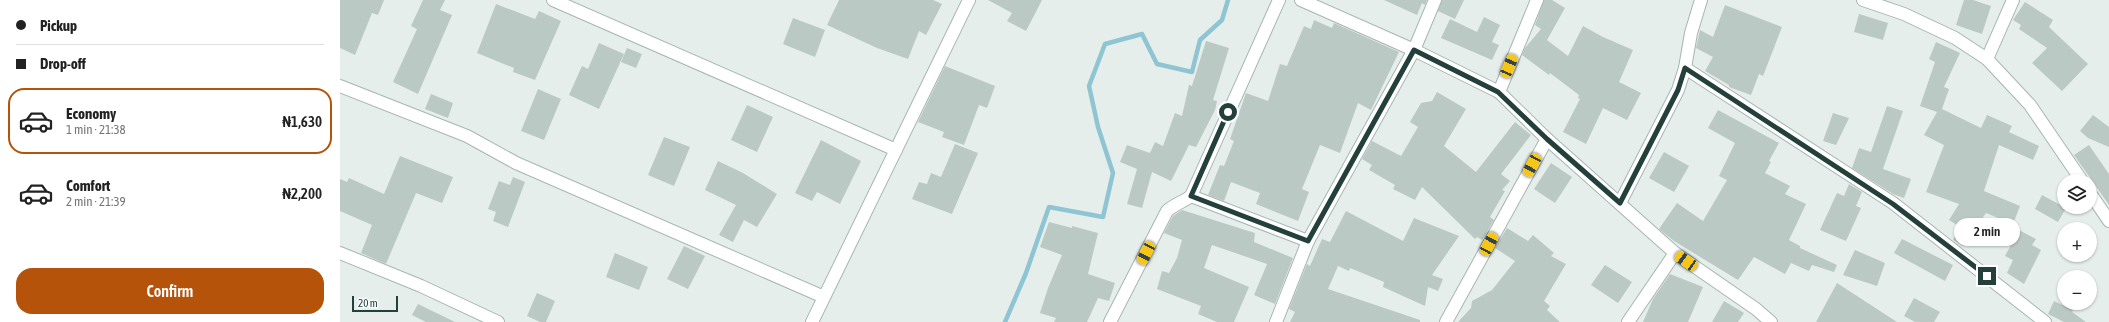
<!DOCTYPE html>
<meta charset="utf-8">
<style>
body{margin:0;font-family:"Asap Condensed",sans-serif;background:#f6f6f6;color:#222;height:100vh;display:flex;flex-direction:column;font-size:15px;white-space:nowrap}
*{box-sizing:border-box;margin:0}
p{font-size:13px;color:#767676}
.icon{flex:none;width:22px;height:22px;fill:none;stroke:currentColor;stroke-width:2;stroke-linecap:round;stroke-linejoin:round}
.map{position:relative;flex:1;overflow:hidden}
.details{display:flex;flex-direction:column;background:#fff;width:340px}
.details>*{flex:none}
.banner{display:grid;align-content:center;height:88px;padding:0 16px;background:#fff}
.buttons{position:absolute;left:1717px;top:174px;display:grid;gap:8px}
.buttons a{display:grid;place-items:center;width:40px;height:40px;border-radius:50%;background:#fff;box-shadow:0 1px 3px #0004;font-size:20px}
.scale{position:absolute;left:12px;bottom:10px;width:46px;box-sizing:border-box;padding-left:4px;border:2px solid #24403a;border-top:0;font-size:11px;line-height:14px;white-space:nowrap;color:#24403a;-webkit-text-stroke:3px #f6faf9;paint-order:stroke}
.end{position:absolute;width:18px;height:18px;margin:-9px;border:5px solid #24403a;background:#fff;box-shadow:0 0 0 2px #fff}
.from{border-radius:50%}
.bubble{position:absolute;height:28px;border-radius:14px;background:#fff;box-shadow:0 1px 3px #0004;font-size:13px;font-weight:600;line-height:28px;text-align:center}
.car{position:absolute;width:12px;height:24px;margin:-12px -6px;border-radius:5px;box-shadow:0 0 3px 1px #0007;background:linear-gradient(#f5c518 24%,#345 0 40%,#f5c518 0 76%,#345 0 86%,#f5c518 0)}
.banner b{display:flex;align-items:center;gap:14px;height:38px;font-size:15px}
.banner b+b{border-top:1px solid #e0e0e0}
.banner i{width:10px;height:10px;background:#222}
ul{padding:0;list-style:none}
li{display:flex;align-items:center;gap:12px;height:66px;margin:0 8px 6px;padding:0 8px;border:2px solid transparent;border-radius:16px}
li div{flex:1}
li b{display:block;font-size:15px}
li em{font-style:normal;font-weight:600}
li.current{border-color:#b45309}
li>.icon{width:36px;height:36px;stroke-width:1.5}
.primary-button{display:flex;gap:8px;margin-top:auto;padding:8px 16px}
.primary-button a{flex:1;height:46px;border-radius:16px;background:#b45309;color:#fff;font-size:16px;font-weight:600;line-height:46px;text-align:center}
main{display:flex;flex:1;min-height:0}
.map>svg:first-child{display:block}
</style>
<main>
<section class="details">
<div class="banner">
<b><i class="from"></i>Pickup</b>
<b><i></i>Drop-off</b>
</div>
<ul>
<li class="current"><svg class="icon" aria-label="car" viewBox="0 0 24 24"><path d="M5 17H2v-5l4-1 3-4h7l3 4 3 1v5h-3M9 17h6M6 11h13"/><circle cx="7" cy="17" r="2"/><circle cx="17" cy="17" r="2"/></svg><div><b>Economy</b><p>1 min · 21:38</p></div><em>₦1,630</em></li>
<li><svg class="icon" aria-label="car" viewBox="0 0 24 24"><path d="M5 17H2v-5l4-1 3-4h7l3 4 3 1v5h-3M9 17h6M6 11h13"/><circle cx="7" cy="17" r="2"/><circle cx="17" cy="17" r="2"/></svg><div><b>Comfort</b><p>2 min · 21:39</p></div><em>₦2,200</em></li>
</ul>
<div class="primary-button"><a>Confirm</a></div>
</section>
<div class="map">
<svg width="1769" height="322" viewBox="0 0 1769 322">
<rect width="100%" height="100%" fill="#e5eeeb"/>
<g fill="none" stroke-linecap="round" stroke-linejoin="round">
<polyline stroke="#8fc5d2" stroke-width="4.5" points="665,322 686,273 709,207 763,217 773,173 758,127 749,86 765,44 802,34 817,64 852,72 860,40 882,20 888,0"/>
</g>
<g fill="#bbc9c4">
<polygon points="0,0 44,0 38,15 32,13 15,55 0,48"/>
<polygon points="83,0 105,0 100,10 112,15 78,94 53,82 77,29 71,26"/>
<polygon points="499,0 593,0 602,4 586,35 579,31 568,59 537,48 487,25"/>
<polygon points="648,0 702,0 686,31 667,21 672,13"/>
<polygon points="1044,0 1087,0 1085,5 1082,3 1077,15"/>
<polygon points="1102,0 1124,0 1115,19 1098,11"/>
<polygon points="1204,0 1212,0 1225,8 1207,40 1228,56 1243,26 1263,37 1293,50 1279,82 1301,93 1287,120 1263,108 1246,144 1223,132 1240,99 1238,98 1239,95 1210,73 1209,75 1182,55 1185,48 1201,29 1195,25"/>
<polygon points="1624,0 1633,0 1651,6 1642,34 1616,25"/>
<polygon points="1685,2 1713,20 1709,27 1748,64 1722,91 1692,63 1707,48 1679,29 1681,25 1673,20"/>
<polygon points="156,4 195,19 199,11 221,21 195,80 173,72 174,68 137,53"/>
<polygon points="1385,5 1442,27 1423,76 1419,74 1411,95 1389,87 1389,85 1365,71 1373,57 1356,48 1360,30 1373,37"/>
<polygon points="1519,14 1548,23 1543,40 1514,32"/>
<polygon points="1144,17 1160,25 1152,42 1159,45 1152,60 1101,38 1110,19 1137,32"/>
<polygon points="453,18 485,30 475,57 443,44"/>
<polygon points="974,20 992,28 994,23 1059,52 1031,110 1018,103 1000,153 980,145 962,189 969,192 958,221 916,204 920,193 891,182 884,201 868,195 880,165 884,166 894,141 890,139 906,93 928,101 940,64 947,66 964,26 971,29"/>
<polygon points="866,41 889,48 873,100 877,101 875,110 856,147 849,145 831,181 812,172 802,208 787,204 797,169 780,162 787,145 810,153 815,142 823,146 835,113 842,116 849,85 852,86"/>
<polygon points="1596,42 1620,53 1604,87 1609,89 1602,109 1641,128 1647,115 1672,126 1669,132 1699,146 1693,160 1659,145 1644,191 1680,206 1673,224 1646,213 1623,246 1613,240 1620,227 1609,220 1619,204 1586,192 1604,145 1584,135 1597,112 1580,106 1595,62 1589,59"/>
<polygon points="259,43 284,54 259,109 229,95 242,66 248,69"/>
<polygon points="287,48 302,54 296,68 281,62"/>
<polygon points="605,66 655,86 647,108 639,105 624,145 602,137 604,132 578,122"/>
<polygon points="198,89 221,99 204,140 181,131"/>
<polygon points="1097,92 1126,109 1104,146 1136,172 1175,122 1191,135 1161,174 1170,181 1162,190 1165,191 1150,217 1154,220 1142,240 1137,237 1135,239 1082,187 1075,200 1053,189 1055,185 1029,170 1032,165 1022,159 1032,141 1061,156 1078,127 1070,122 1081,103 1092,101"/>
<polygon points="91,94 113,103 108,118 85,109"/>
<polygon points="407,105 433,117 417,152 391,140"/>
<polygon points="1547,106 1563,111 1543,169 1571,179 1564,198 1553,194 1512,168 1519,148 1531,152"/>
<polygon points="1378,110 1439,143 1429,161 1431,162 1425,173 1450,186 1445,194 1466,204 1449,240 1460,246 1460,248 1497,265 1494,272 1472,265 1469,271 1451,263 1445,274 1414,257 1398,280 1334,241 1319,229 1337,203 1363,221 1387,180 1379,176 1395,143 1368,128"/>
<polygon points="1493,113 1509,118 1496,145 1483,141"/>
<polygon points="1753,115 1769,127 1769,147 1748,138 1740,131"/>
<polygon points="324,137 350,147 334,186 308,175"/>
<polygon points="481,140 521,161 500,204 477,192 472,201 455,193"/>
<polygon points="615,144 638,153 612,214 572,199 579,182 587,184 591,173 601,177"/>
<polygon points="1749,145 1769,174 1769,205 1734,155"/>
<polygon points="1324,152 1349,166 1334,192 1309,178"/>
<polygon points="60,156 113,177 102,203 76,193 46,264 21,253 32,225 0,211 0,179 7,182 9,178 44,194"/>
<polygon points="378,161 403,173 437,194 417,227 404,220 393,242 379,235 396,205 365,190"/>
<polygon points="1211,163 1232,177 1215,203 1194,189"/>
<polygon points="173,177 185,182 168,227 153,221 156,212 148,209 159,181 170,185"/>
<polygon points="1509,184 1522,192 1516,206 1521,208 1506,241 1480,230 1497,193 1504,196"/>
<polygon points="1702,195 1726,208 1718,222 1695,209"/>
<polygon points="842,210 915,233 914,242 953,258 935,304 914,295 927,264 872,245 864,268 909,287 894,322 877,322 858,314 861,306 817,289 822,271 829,273 837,258 842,240 824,233 833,216"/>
<polygon points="1006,211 1063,241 1074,218 1119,236 1092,275 1103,279 1098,291 1088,287 1085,306 1043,287 1044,282 1010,268 1009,271 998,266 988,289 1080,320 1080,322 950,322 955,312 949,309 967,264 970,266 982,239 990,242"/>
<polygon points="709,222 732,228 732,226 758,233 748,274 775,283 769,301 758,298 747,322 714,322 716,318 700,313 708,288 722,255 700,247"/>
<polygon points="1167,228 1188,241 1193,235 1214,253 1211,256 1226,264 1204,301 1210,306 1207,310 1220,322 1118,322 1131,308 1132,301 1152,290 1175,261 1155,248"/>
<polygon points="1679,230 1696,239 1692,245 1701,250 1684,284 1667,273 1673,260 1665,256"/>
<polygon points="1562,239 1613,265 1605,281 1554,253"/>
<polygon points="344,246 365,256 348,289 327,279"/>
<polygon points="1515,250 1545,263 1537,286 1503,275"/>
<polygon points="275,253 308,267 299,290 266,277"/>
<polygon points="1265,265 1292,282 1278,303 1251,285"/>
<polygon points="1330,274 1363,287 1348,322 1303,322 1313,299"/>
<polygon points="1497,283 1557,322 1476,322"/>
<polygon points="197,293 215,301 206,322 200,322 187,316"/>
<polygon points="1574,298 1600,312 1594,322 1575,322 1564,316"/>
<polygon points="1384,301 1404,313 1398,322 1372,322"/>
<polygon points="1714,301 1733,310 1732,312 1746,322 1724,322 1708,314"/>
<polygon points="78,304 115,322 86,322 72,315"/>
</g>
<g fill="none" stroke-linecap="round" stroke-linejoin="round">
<defs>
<g id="minor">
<polyline points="213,0 556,150"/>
<polyline points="961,0 1074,50 1159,92 1207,139 1335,253 1416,309 1431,322"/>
<polyline points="1523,0 1564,14 1615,38 1647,59 1690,105 1742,181"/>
<polyline points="1647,59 1673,0"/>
<polyline points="1345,68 1553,203 1705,322"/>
<polyline points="0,86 127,136 176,163 484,297"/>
<polyline points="1159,92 1197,0"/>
<polyline points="1750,193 1769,221"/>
<polyline points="851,196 968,241"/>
<polyline points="1280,203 1338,90 1345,68 1351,33 1361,0"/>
<polyline points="0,253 81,286 158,322"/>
<path d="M770,322L827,211C835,204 843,202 851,196L939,0"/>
<polyline points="936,322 968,241 1074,50 1095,0"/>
<polyline points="1106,322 1207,139"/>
<polyline points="1288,322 1335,253"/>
</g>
<polyline id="tertiary" points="472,322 629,0"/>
</defs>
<use href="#minor" stroke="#a7b6b2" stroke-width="14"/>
<use href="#tertiary" stroke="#a7b6b2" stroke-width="14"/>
<use href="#minor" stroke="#fff" stroke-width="12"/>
<use href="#tertiary" stroke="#fff" stroke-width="12"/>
</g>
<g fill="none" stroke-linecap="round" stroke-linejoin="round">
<polyline stroke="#24403a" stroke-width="5" points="888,112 851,196 968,241 1074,50 1158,92 1207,139 1280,203 1338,90 1345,68 1553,204 1647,276"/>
</g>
</svg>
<div class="buttons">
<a><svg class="icon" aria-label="layers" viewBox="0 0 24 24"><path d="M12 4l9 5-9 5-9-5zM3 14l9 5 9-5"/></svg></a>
<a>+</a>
<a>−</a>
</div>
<div class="scale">20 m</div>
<i class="end from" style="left:888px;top:112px"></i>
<i class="end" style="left:1647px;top:276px"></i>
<div class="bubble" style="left:1614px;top:218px;width:66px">2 min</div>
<i class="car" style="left:1169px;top:66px;rotate:23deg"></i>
<i class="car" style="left:1192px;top:165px;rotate:208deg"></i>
<i class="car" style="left:1149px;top:244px;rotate:28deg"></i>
<i class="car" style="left:806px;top:253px;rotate:207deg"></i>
<i class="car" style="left:1346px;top:261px;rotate:305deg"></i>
</div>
</main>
